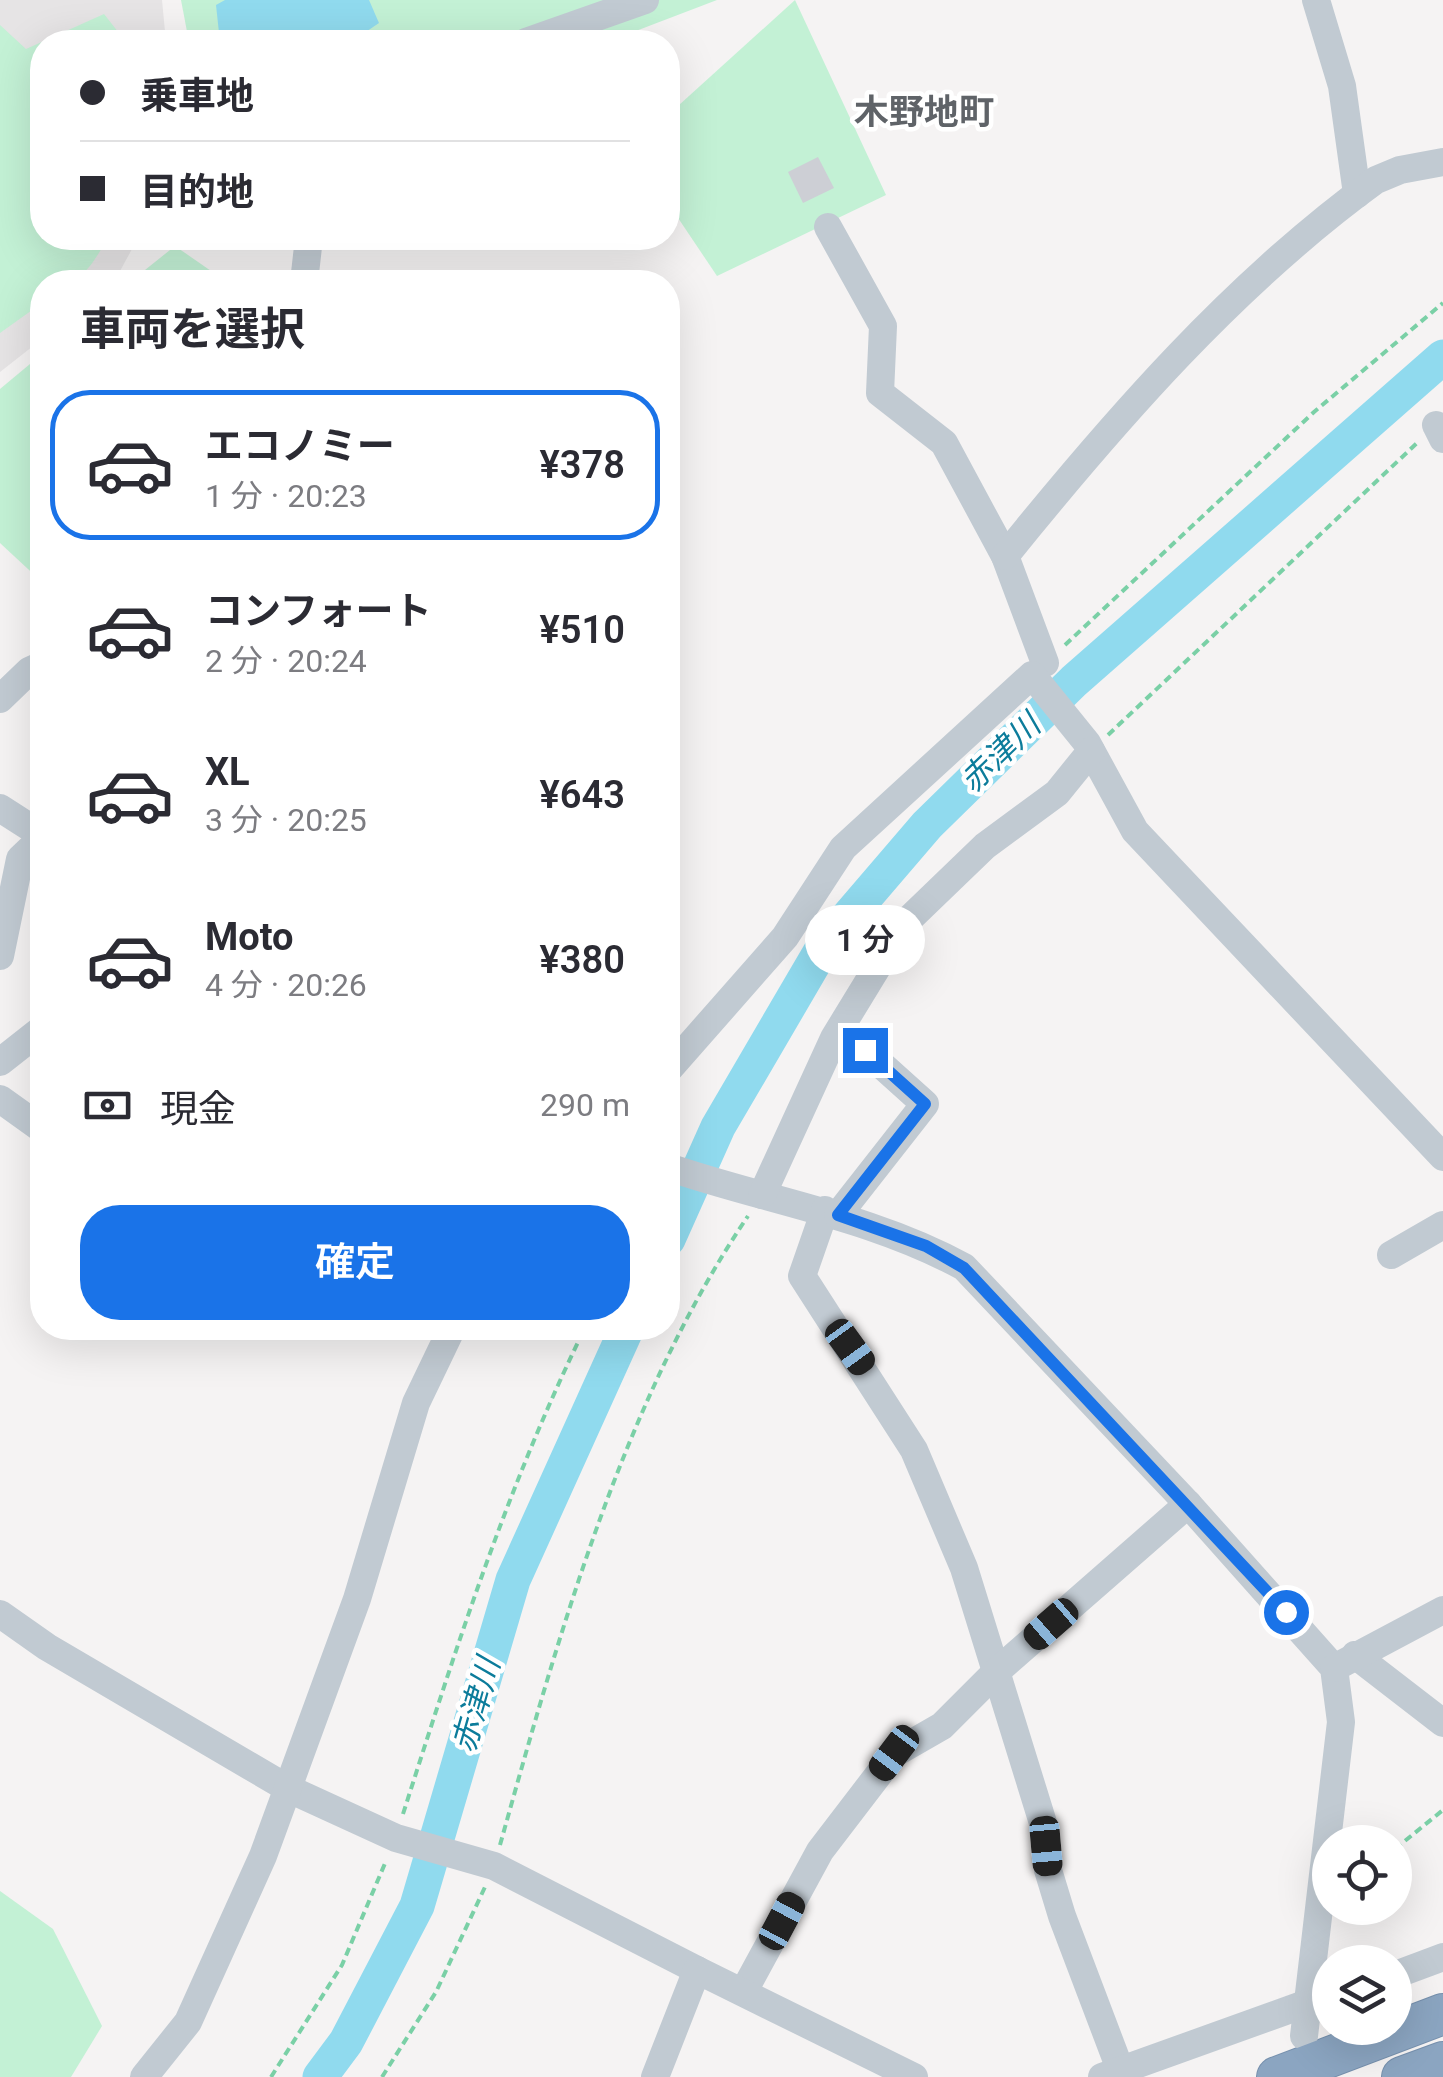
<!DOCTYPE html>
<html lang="ja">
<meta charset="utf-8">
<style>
body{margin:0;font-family:Roboto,"Noto Sans JP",sans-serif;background:#f7f7f7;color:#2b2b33;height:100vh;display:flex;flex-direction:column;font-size:38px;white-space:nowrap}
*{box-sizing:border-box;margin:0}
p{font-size:32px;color:#7c7c81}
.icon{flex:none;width:55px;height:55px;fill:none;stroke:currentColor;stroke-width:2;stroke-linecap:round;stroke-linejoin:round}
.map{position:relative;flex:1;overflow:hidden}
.panel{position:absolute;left:30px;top:270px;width:650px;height:1070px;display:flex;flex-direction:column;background:#fff;border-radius:40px;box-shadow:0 10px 40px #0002}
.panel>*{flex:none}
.hud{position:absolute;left:30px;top:30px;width:650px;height:220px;border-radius:40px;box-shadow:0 10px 40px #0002;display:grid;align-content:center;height:220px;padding:0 50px;background:#fff}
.tools{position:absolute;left:1312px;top:1825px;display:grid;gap:20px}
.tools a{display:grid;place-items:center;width:100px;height:100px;border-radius:50%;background:#fff;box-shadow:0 10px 40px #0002;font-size:50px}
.end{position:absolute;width:45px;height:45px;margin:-22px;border:12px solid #1a73e8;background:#fff;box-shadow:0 0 0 5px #fff}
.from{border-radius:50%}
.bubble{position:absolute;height:70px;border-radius:35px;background:#fff;box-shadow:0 10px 40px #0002;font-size:32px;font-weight:600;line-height:70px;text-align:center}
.car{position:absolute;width:30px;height:60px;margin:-30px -15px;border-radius:12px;box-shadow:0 0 8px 2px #0007;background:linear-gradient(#222 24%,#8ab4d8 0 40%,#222 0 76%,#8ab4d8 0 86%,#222 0)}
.hud b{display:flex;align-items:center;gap:35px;height:95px;font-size:38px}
.hud b+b{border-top:2px solid #e1e1e2}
.hud i{width:25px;height:25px;background:#2b2b33}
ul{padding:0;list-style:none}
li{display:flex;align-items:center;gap:30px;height:150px;margin:0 20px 15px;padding:0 30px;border:5px solid transparent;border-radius:40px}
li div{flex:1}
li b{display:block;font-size:38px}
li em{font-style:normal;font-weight:600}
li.current{border-color:#1a73e8}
li>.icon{width:90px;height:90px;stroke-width:1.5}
h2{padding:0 50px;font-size:45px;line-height:120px}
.pay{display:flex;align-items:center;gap:25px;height:110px;padding:0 50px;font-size:38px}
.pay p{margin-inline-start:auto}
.primary-button{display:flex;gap:20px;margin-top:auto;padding:20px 50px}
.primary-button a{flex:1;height:115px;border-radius:40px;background:#1a73e8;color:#fff;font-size:40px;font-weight:600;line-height:115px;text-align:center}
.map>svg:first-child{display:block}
</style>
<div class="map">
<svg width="1443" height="2077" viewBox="0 0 1443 2077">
<rect width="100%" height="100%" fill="#f5f3f3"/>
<polygon fill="#e6e4e5" points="0,0 162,0 166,42 42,42 42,238 138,238 114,282 42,282 42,339 0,372"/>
<g fill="#c3f1d5">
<polygon points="181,0 717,0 607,42 189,42"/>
<polygon points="795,0 886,195 717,276 668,203 668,115"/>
<path d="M104,14L126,42H42V238H108C87,272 85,282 42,282V303L0,333V25L26,49Z"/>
<polygon points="175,246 227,282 130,282"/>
<polygon points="42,354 42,582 0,543 0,389"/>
<polygon points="0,1891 53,1929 102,2026 71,2077 0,2077"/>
</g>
<polygon fill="#90daee" points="225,0 369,0 379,23 351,42 220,42 216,5"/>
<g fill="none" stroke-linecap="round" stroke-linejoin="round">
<g stroke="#90daee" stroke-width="35">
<polyline points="668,1239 718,1127 825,944 927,825 1074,681 1443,357"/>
<polyline points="320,2077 346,2042 417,1906 513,1580 627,1328"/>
</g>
</g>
<polygon fill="#cdcfd5" points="818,157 834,188 803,203 788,172"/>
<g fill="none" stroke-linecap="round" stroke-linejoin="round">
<defs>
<g id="highway">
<polyline points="1277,2077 1443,2014"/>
<polyline points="1402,2077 1443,2062"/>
</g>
</defs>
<use href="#highway" stroke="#7690ad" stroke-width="42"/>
<g stroke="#7ad0a6" stroke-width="4" stroke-dasharray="8 5" stroke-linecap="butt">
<polyline points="1065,645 1314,412 1443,303"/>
<polyline points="1108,735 1417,443"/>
<path d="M403,1814C456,1648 508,1484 585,1328"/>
<path d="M500,1845C559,1634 624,1399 748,1216"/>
<polyline points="1395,1849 1443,1810"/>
<polyline points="271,2077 342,1965 386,1861"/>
<polyline points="382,2077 436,1992 485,1887"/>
</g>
<g stroke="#c1cad2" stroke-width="28">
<polyline points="1316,0 1342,86 1357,194"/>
<polyline points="526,42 645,0"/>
<polyline points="828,227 883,326 880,393 944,443 1005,556 1045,663"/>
<polyline points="304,282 309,238"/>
<polyline points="1436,425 1443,439"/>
<path d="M1005,556C1115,420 1234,283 1376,180L1400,170L1443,162"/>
<polyline points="0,699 29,671 42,665"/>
<polyline points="0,808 42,835"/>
<polyline points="0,956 20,859 42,838"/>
<polyline points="0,1062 42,1029"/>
<polyline points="668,1070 785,937 843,848 1032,675 1087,743 1135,831 1443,1157"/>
<polyline points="0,1099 42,1129"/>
<path d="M668,1167C767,1201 871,1216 964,1267L1188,1504L1334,1668L1341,1722L1304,2036"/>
<polyline points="762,1195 834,1038 903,925 985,846 1057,793 1091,751"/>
<polyline points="825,1210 802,1276 914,1450 964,1568 1043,1823 1048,1870 1062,1916 1120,2069"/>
<polyline points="838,1215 925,1104 865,1050"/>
<polyline points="1391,1255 1443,1225"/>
<polyline points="0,1614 47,1647 289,1789 396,1838 494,1866 697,1970"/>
<polyline points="1355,1655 1443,1723"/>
<polyline points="1334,1668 1443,1610"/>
<polyline points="1395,1975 1443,1957"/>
<polyline points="744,1991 820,1851 895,1753 942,1726 996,1672 1188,1504"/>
<polyline points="144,2077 188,2022 263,1856 357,1599 416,1403 452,1328"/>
<polyline points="655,2077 697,1970 914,2077"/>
<polyline points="1102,2077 1330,1995"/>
</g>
<use href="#highway" stroke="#8ba5c1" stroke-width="40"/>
</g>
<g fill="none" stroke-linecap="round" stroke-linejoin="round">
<polyline stroke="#1a73e8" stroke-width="12" points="865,1050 925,1104 838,1215 926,1246 964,1268 1286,1612"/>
</g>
<g text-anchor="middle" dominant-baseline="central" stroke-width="9" stroke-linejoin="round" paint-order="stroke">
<g font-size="32" font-style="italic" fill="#0c7c9b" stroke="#fff">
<text transform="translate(1000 753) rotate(-44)">赤津川</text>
<text transform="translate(476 1705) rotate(-74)">赤津川</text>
</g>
<g font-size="35" font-weight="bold" fill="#5f6368" stroke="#fff">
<text x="924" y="112">木野地町</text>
</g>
</g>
</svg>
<div class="tools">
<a><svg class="icon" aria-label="locate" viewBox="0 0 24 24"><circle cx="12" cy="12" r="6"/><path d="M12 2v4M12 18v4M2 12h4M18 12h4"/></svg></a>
<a><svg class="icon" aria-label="layers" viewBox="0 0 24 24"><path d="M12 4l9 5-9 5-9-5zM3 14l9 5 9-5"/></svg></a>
</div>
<i class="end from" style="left:1286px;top:1612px"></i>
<i class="end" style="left:865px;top:1050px"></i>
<div class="bubble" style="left:805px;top:905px;width:120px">1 分</div>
<i class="car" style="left:850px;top:1347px;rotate:144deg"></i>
<i class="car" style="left:1051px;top:1624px;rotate:229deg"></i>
<i class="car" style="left:894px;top:1753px;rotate:217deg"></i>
<i class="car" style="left:1046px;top:1846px;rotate:175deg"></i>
<i class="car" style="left:782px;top:1921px;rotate:28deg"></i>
<div class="hud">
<b><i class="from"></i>乗車地</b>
<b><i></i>目的地</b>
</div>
<section class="panel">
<h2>車両を選択</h2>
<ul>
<li class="current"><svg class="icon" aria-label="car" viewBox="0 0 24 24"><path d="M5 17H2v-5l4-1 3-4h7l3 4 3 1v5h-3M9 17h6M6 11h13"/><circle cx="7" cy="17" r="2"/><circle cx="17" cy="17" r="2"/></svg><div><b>エコノミー</b><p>1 分 · 20:23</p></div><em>¥378</em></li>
<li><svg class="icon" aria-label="car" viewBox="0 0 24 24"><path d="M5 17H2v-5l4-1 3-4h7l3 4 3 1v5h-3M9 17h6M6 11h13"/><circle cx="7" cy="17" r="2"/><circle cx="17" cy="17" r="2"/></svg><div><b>コンフォート</b><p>2 分 · 20:24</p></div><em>¥510</em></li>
<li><svg class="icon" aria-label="car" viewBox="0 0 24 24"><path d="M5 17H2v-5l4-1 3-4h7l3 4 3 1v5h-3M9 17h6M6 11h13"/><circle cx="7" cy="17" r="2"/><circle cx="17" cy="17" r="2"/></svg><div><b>XL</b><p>3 分 · 20:25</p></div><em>¥643</em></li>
<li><svg class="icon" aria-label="car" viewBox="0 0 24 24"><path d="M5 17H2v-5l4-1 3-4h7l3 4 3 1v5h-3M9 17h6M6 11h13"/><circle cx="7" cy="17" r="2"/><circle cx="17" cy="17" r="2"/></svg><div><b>Moto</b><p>4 分 · 20:26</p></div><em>¥380</em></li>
</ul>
<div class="pay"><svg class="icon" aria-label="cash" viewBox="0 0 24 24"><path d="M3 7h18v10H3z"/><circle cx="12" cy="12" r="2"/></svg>現金<p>290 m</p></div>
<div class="primary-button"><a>確定</a></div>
</section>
</div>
